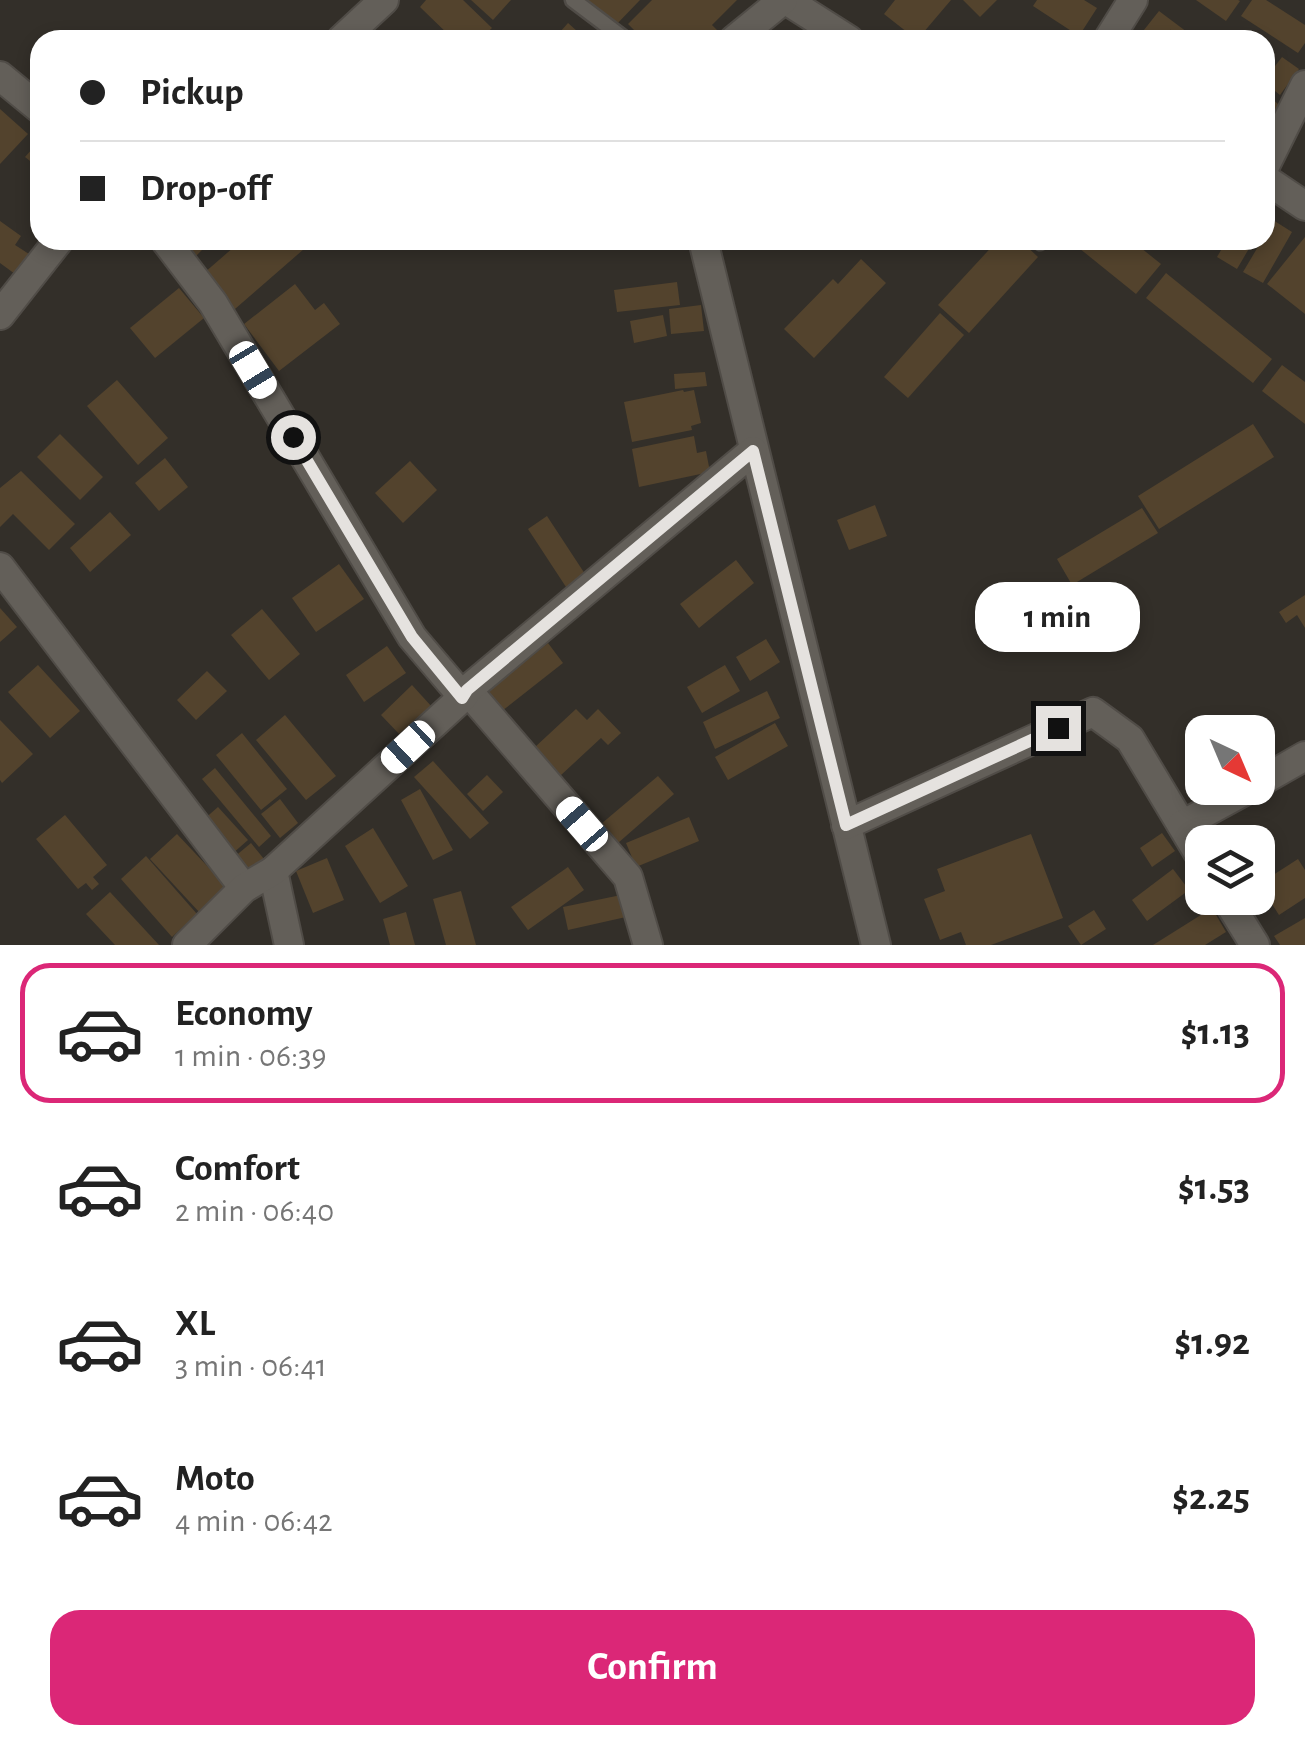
<!DOCTYPE html>
<meta charset="utf-8">
<style>
body{margin:0;font-family:"Alegreya Sans",sans-serif;background:#f2f2f2;color:#222;height:100vh;display:flex;flex-direction:column;font-size:38px;white-space:nowrap}
*{box-sizing:border-box;margin:0}
p{font-size:32px;color:#767676}
.icon{flex:none;width:55px;height:55px;fill:none;stroke:currentColor;stroke-width:2;stroke-linecap:round;stroke-linejoin:round}
.map{position:relative;height:945px;overflow:hidden}
.sheet{display:flex;flex-direction:column;background:#fff;flex:1}
.sheet>*{flex:none}
.top-card{position:absolute;left:30px;top:30px;width:1245px;height:220px;border-radius:30px;box-shadow:0 5px 15px #0003;display:grid;align-content:center;height:220px;padding:0 50px;background:#fff}
.needle{width:65px;rotate:136deg}
.fabs{position:absolute;left:1185px;top:715px;display:grid;gap:20px}
.fabs a{display:grid;place-items:center;width:90px;height:90px;border-radius:20px;background:#fff;box-shadow:0 5px 15px #0003;font-size:50px}
.end{position:absolute;width:45px;height:45px;margin:-22px;border:12px solid #e5e2df;background:#111;box-shadow:0 0 0 5px #111}
.from{border-radius:50%}
.bubble{position:absolute;height:70px;border-radius:30px;background:#fff;box-shadow:0 5px 15px #0003;font-size:32px;font-weight:700;line-height:70px;text-align:center}
.car{position:absolute;width:30px;height:60px;margin:-30px -15px;border-radius:12px;box-shadow:0 0 8px 2px #0007;background:linear-gradient(#fff 24%,#345 0 40%,#fff 0 76%,#345 0 86%,#fff 0)}
.top-card b{display:flex;align-items:center;gap:35px;height:95px;font-size:38px}
.top-card b+b{border-top:2px solid #e0e0e0}
.top-card i{width:25px;height:25px;background:#222}
ul{padding:18px 0 0;list-style:none}
li{display:flex;align-items:center;gap:30px;height:140px;margin:0 20px 15px;padding:0 30px;border:5px solid transparent;border-radius:30px}
li div{flex:1}
li b{display:block;font-size:38px}
li em{font-style:normal;font-weight:700}
li.on{border-color:#db2777}
li>.icon{width:90px;height:90px;stroke-width:1.5}
.primary-button{display:flex;gap:20px;margin-top:auto;padding:20px 50px}
.primary-button a{flex:1;height:115px;border-radius:30px;background:#db2777;color:#fff;font-size:40px;font-weight:700;line-height:115px;text-align:center}
.map>svg:first-child{display:block}
</style>
<div class="map">
<svg width="1305" height="945" viewBox="0 0 1305 945">
<rect width="100%" height="100%" fill="#332f29"/>
<g fill="#53432d">
<polygon points="426,0 463,0 492,28 479,40 454,40 420,7"/>
<polygon points="471,0 511,0 493,20"/>
<polygon points="586,0 640,0 614,27"/>
<polygon points="652,0 737,0 712,25 720,33 713,40 644,40 628,24"/>
<polygon points="895,0 951,0 917,40 884,14"/>
<polygon points="963,0 997,0 980,17"/>
<polygon points="1037,0 1084,0 1097,8 1079,36 1033,6"/>
<polygon points="1196,0 1238,0 1240,1 1226,21"/>
<polygon points="1252,0 1266,0 1305,25 1305,43 1298,53 1241,16"/>
<polygon points="1159,11 1191,35 1188,40 1165,40 1171,29 1162,40 1136,40"/>
<polygon points="568,23 587,40 553,40"/>
<polygon points="1282,57 1299,69 1280,95 1265,83 1265,79"/>
<polygon points="1265,93 1284,109 1271,126 1265,121"/>
<polygon points="0,109 28,134 0,164"/>
<polygon points="40,140 40,169 25,157"/>
<polygon points="1273,220 1292,232 1263,283 1243,272 1262,240 1265,240 1265,234"/>
<polygon points="0,221 21,236 15,245 29,254 15,274 0,263"/>
<polygon points="1305,237 1305,314 1267,284"/>
<polygon points="181,240 212,240 196,256"/>
<polygon points="242,240 297,240 304,249 235,309 204,273"/>
<polygon points="998,240 1020,240 1038,257 969,333 938,305"/>
<polygon points="1069,240 1131,240 1161,264 1136,294"/>
<polygon points="1227,240 1254,240 1237,269 1217,257"/>
<polygon points="861,259 886,283 814,358 784,329 833,279 838,284"/>
<polygon points="1166,273 1272,359 1253,383 1146,298"/>
<polygon points="677,282 680,305 617,312 614,290"/>
<polygon points="295,284 315,310 324,303 340,324 279,371 244,324"/>
<polygon points="179,288 204,318 155,358 130,328"/>
<polygon points="701,305 704,331 671,334 669,309"/>
<polygon points="940,313 964,335 908,398 884,377"/>
<polygon points="663,315 667,336 634,343 630,321"/>
<polygon points="1282,365 1305,382 1305,424 1262,391"/>
<polygon points="705,372 707,386 675,389 674,374"/>
<polygon points="117,380 168,438 138,465 87,406"/>
<polygon points="683,390 684,392 694,390 701,423 691,426 692,430 632,442 624,402"/>
<polygon points="1253,424 1274,457 1159,529 1138,496"/>
<polygon points="60,434 103,477 80,500 37,457"/>
<polygon points="694,436 697,453 706,451 710,472 639,487 632,449"/>
<polygon points="165,458 188,487 159,511 135,483"/>
<polygon points="410,461 437,490 403,523 375,493"/>
<polygon points="21,471 75,524 49,550 13,514 0,527 0,488"/>
<polygon points="875,505 887,536 849,550 837,520"/>
<polygon points="1142,508 1158,533 1072,585 1057,559"/>
<polygon points="110,512 131,535 90,572 70,548"/>
<polygon points="547,516 585,574 566,587 528,529"/>
<polygon points="736,560 754,583 699,628 680,604"/>
<polygon points="339,564 364,599 316,632 292,598"/>
<polygon points="1305,595 1305,628 1297,615 1286,623 1279,612"/>
<polygon points="0,608 17,627 0,642"/>
<polygon points="262,609 300,654 269,680 231,635"/>
<polygon points="766,639 780,662 750,681 736,657"/>
<polygon points="548,643 563,663 502,711 487,692"/>
<polygon points="387,646 406,673 364,702 346,675"/>
<polygon points="38,665 80,711 50,738 8,692"/>
<polygon points="725,665 740,691 702,713 687,687"/>
<polygon points="207,671 227,691 196,720 177,700"/>
<polygon points="412,685 432,707 401,736 381,715"/>
<polygon points="767,691 780,718 715,749 703,722"/>
<polygon points="576,709 587,720 598,709 621,733 608,745 601,738 560,776 534,748"/>
<polygon points="285,715 336,776 306,800 256,740"/>
<polygon points="0,720 33,754 2,783 0,780"/>
<polygon points="775,723 788,746 728,780 715,757"/>
<polygon points="242,733 287,789 261,810 216,755"/>
<polygon points="433,761 489,823 470,839 414,777"/>
<polygon points="215,768 271,836 259,847 202,779"/>
<polygon points="487,775 503,792 483,811 467,794"/>
<polygon points="658,776 674,794 618,843 601,824"/>
<polygon points="420,789 453,850 433,860 401,800"/>
<polygon points="280,799 298,823 280,838 261,814"/>
<polygon points="218,807 248,840 232,854 202,821"/>
<polygon points="65,815 107,865 93,877 99,884 92,890 86,883 78,889 36,839"/>
<polygon points="689,817 699,841 636,867 626,843"/>
<polygon points="373,828 408,886 380,903 345,846"/>
<polygon points="1162,833 1175,851 1152,867 1140,848"/>
<polygon points="177,834 227,887 200,913 150,859"/>
<polygon points="1031,834 1063,918 991,945 966,945 961,932 940,940 924,899 945,891 937,869"/>
<polygon points="251,843 264,859 246,874 233,858"/>
<polygon points="1258,846 1271,870 1258,878"/>
<polygon points="146,856 197,914 172,937 121,879"/>
<polygon points="327,858 344,900 313,913 296,871"/>
<polygon points="1298,859 1305,870 1305,898 1279,915 1259,884"/>
<polygon points="568,867 584,890 528,930 511,907"/>
<polygon points="1173,869 1189,890 1147,921 1132,900"/>
<polygon points="461,891 476,945 446,945 433,899"/>
<polygon points="110,892 159,945 115,945 86,914"/>
<polygon points="621,895 626,917 568,930 563,907"/>
<polygon points="1212,908 1226,932 1205,945 1153,945"/>
<polygon points="1094,910 1106,929 1081,945 1068,926"/>
<polygon points="406,912 415,945 390,945 383,919"/>
<polygon points="1305,918 1305,945 1280,945 1274,936"/>
</g>
<g fill="none" stroke-linecap="round" stroke-linejoin="round">
<defs>
<g id="service">
<polyline points="573,0 626,40"/>
<polyline points="1039,240 1040,242"/>
</g>
<g id="minor">
<polyline points="786,0 849,40"/>
<polyline points="341,40 384,0"/>
<polyline points="734,40 783,0"/>
<polyline points="1108,40 1133,0"/>
<polyline points="0,76 40,109"/>
<polyline points="1265,166 1305,85"/>
<polyline points="1265,179 1305,206"/>
<polyline points="165,240 213,303 412,637 463,697"/>
<polyline points="703,240 876,945"/>
<polyline points="0,315 59,240"/>
<polyline points="0,567 244,888"/>
<polyline points="467,690 628,877 648,945"/>
<polyline points="1258,783 1305,756"/>
<polyline points="846,825 1093,712 1130,739 1202,859"/>
<polyline points="1182,825 1250,788"/>
<polyline points="273,871 289,945"/>
<polyline points="1226,898 1255,945"/>
<polyline points="187,945 244,888 273,871 463,697 467,690 753,451"/>
</g>
</defs>
<use href="#service" stroke="#504c47" stroke-width="19"/>
<use href="#minor" stroke="#504c47" stroke-width="32"/>
<use href="#service" stroke="#635f59" stroke-width="14"/>
<use href="#minor" stroke="#635f59" stroke-width="28"/>
</g>
<g fill="none" stroke-linecap="round" stroke-linejoin="round">
<polyline stroke="#e5e2df" stroke-width="12" points="293,437 412,637 462,698 467,690 753,451 846,825 1058,728"/>
</g>
</svg>
<div class="fabs">
<a><svg class="needle" viewBox="-14 -14 28 28"><path d="M0-13l5 13h-10z" fill="#e53935"/><path d="M0 13l5-13h-10z" fill="#767676"/></svg></a>
<a><svg class="icon" aria-label="layers" viewBox="0 0 24 24"><path d="M12 4l9 5-9 5-9-5zM3 14l9 5 9-5"/></svg></a>
</div>
<i class="end from" style="left:293px;top:437px"></i>
<i class="end" style="left:1058px;top:728px"></i>
<div class="bubble" style="left:975px;top:582px;width:165px">1 min</div>
<i class="car" style="left:253px;top:370px;rotate:149deg"></i>
<i class="car" style="left:408px;top:747px;rotate:227deg"></i>
<i class="car" style="left:582px;top:824px;rotate:319deg"></i>
<div class="top-card">
<b><i class="from"></i>Pickup</b>
<b><i></i>Drop-off</b>
</div>
</div>
<section class="sheet">
<ul>
<li class="on"><svg class="icon" aria-label="car" viewBox="0 0 24 24"><path d="M5 17H2v-5l4-1 3-4h7l3 4 3 1v5h-3M9 17h6M6 11h13"/><circle cx="7" cy="17" r="2"/><circle cx="17" cy="17" r="2"/></svg><div><b>Economy</b><p>1 min · 06:39</p></div><em>$1.13</em></li>
<li><svg class="icon" aria-label="car" viewBox="0 0 24 24"><path d="M5 17H2v-5l4-1 3-4h7l3 4 3 1v5h-3M9 17h6M6 11h13"/><circle cx="7" cy="17" r="2"/><circle cx="17" cy="17" r="2"/></svg><div><b>Comfort</b><p>2 min · 06:40</p></div><em>$1.53</em></li>
<li><svg class="icon" aria-label="car" viewBox="0 0 24 24"><path d="M5 17H2v-5l4-1 3-4h7l3 4 3 1v5h-3M9 17h6M6 11h13"/><circle cx="7" cy="17" r="2"/><circle cx="17" cy="17" r="2"/></svg><div><b>XL</b><p>3 min · 06:41</p></div><em>$1.92</em></li>
<li><svg class="icon" aria-label="car" viewBox="0 0 24 24"><path d="M5 17H2v-5l4-1 3-4h7l3 4 3 1v5h-3M9 17h6M6 11h13"/><circle cx="7" cy="17" r="2"/><circle cx="17" cy="17" r="2"/></svg><div><b>Moto</b><p>4 min · 06:42</p></div><em>$2.25</em></li>
</ul>
<div class="primary-button"><a>Confirm</a></div>
</section>
